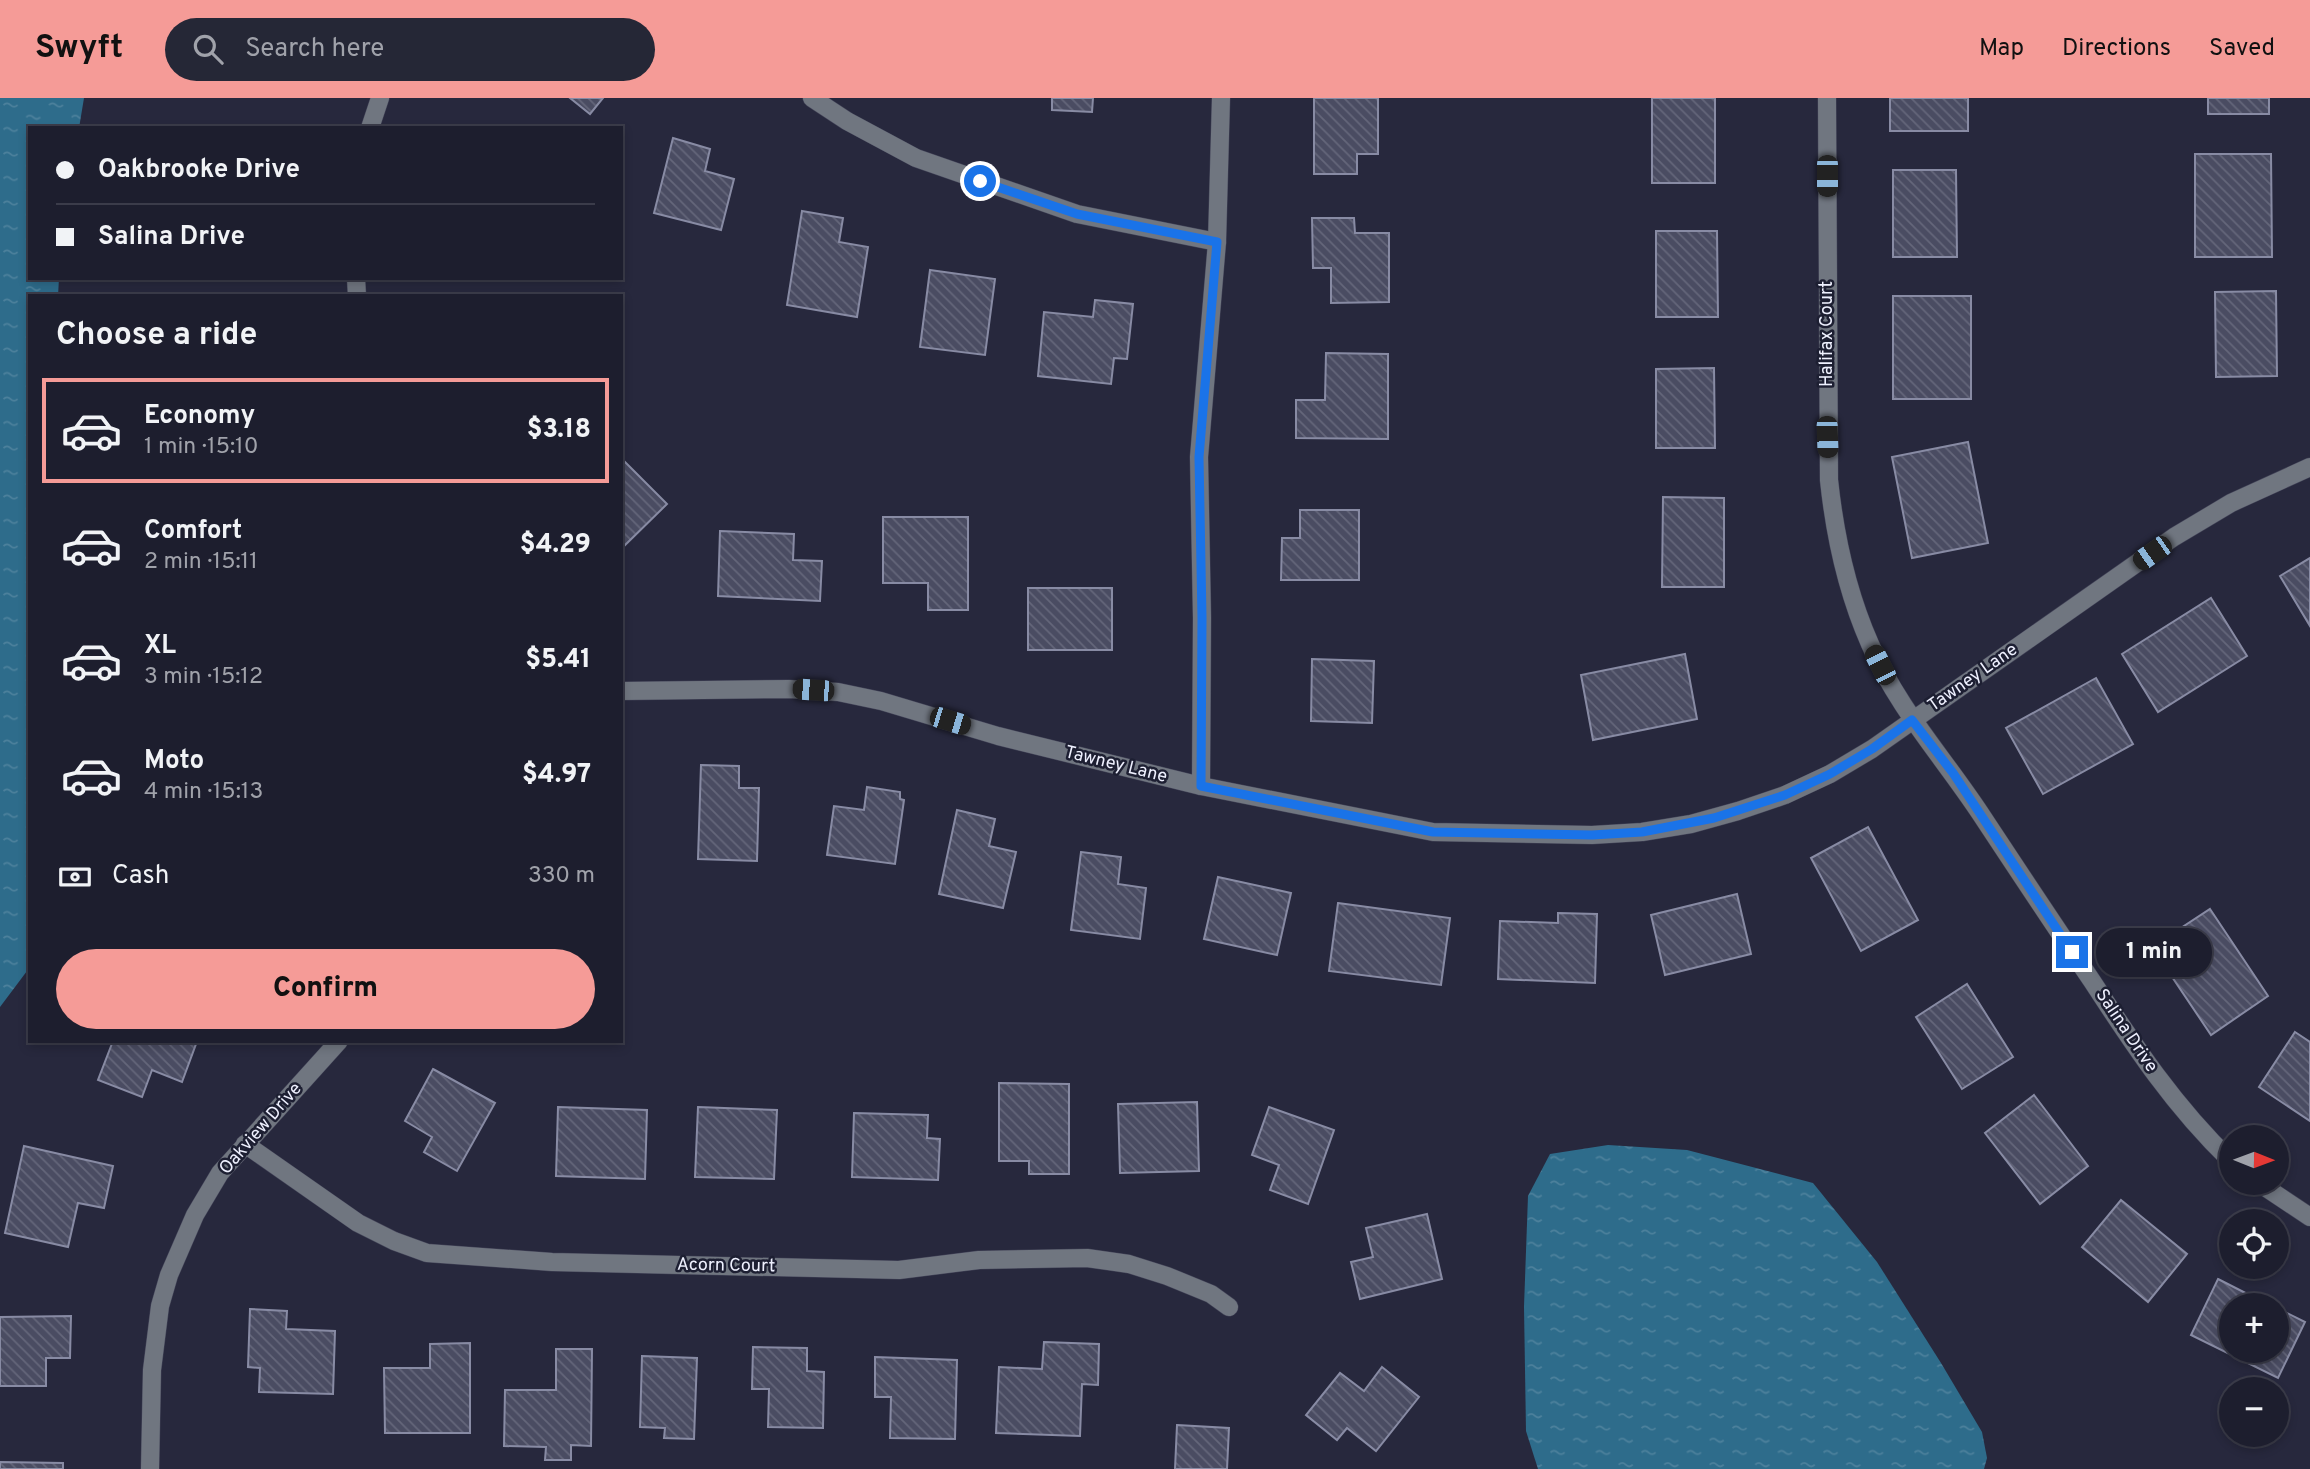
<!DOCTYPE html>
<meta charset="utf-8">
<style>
body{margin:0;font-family:Overpass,sans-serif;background:#252736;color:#f1f3f6;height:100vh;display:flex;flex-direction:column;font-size:26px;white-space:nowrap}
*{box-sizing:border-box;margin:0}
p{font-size:23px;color:#a0a2aa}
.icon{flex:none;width:38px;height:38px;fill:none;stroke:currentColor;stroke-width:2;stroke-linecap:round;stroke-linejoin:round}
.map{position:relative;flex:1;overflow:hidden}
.side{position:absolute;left:28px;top:196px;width:595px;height:749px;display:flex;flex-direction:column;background:#1d1e2e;border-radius:0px;box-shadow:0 4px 10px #0003,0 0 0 2px #3b3c4a}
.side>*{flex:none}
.banner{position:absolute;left:28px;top:28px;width:595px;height:154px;border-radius:0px;box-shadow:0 4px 10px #0003,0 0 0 2px #3b3c4a;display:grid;align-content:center;height:154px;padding:0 28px;background:#1d1e2e}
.needle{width:46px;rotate:91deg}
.buttons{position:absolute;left:2219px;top:1027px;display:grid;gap:14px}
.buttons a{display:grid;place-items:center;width:70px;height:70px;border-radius:50%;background:#1d1e2e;box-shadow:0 4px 10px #0003,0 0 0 2px #3b3c4a;font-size:35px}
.end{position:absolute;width:32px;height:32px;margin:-16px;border:9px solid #1a73e8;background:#fff;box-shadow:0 0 0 4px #fff}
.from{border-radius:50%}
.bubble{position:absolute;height:49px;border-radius:24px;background:#1d1e2e;box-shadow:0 4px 10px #0003,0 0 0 2px #3b3c4a;font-size:23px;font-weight:800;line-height:49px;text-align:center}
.car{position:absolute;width:21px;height:42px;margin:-21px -10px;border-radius:9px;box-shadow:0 0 5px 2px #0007;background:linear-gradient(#222 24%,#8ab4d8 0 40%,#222 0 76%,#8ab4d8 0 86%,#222 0)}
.banner b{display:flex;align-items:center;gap:24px;height:66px;font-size:26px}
.banner b+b{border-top:2px solid #3b3c4a}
.banner i{width:18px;height:18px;background:#f1f3f6}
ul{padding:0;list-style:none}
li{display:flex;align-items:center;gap:21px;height:105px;margin:0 14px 10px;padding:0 14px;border:4px solid transparent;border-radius:0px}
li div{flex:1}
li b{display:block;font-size:26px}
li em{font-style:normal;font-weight:800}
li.on{border-color:#f59b97}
li>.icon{width:63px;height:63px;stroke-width:1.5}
h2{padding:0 28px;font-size:32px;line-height:84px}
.pay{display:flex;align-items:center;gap:18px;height:77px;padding:0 28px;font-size:26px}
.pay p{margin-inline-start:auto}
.primary-button{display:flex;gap:14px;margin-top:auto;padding:14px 28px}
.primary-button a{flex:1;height:80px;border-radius:42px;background:#f59b97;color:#111;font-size:28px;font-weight:800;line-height:80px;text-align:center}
header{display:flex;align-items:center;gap:42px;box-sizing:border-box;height:98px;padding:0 35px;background:#f59b97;color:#111}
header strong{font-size:33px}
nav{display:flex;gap:38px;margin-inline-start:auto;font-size:24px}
.search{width:490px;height:63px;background:#252736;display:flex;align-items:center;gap:18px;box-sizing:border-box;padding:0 24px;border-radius:38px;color:#a0a2aa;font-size:26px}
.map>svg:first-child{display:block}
</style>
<header>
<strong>Swyft</strong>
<div class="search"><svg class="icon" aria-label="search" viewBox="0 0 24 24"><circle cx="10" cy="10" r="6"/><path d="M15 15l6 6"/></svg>Search here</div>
<nav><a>Map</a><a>Directions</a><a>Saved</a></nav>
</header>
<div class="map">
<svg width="2310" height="1371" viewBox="0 0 2310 1371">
<defs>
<pattern id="water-ripples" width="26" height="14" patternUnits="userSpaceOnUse" patternTransform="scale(1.75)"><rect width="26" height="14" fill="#2e6c8b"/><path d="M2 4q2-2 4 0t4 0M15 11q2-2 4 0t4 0" fill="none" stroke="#4d819c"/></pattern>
<pattern id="building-back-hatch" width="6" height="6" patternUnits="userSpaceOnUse" patternTransform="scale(1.75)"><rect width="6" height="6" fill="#4a4c62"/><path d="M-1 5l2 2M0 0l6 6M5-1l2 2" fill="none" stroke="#64667a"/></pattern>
</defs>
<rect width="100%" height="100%" fill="#27283d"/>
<g fill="url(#water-ripples)">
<polygon points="0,0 84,0 79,30 30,30 30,180 59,180 58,198 30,198 30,869 0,909"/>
<polygon points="1608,1047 1687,1052 1813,1085 1877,1164 1941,1265 1982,1334 1987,1360 1984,1371 1538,1371 1526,1333 1524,1209 1528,1098 1550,1056"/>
</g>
<g fill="url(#building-back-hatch)" stroke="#888ba4" stroke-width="2">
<polygon points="570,0 603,0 590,16"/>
<polygon points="1052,0 1093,0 1092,14 1052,12"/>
<polygon points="1314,0 1378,0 1378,56 1357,56 1357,76 1314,76"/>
<rect x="1652" y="0" width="63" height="85"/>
<rect x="1890" y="0" width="78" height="33"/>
<rect x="2208" y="0" width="61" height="16"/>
<polygon points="673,40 710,51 705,73 734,81 721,132 654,115"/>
<polygon points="2195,56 2271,56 2272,159 2195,159"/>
<polygon points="1893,72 1956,72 1957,159 1893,159"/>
<polygon points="802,113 843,120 839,144 868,149 857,219 787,207"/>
<polygon points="1312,120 1354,120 1355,135 1389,135 1389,204 1331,205 1331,170 1313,170"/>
<polygon points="1656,133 1717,133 1718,219 1656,219"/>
<polygon points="930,172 995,181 985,257 920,249"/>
<polygon points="2276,193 2277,278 2216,279 2215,194"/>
<rect x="1893" y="198" width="78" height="103"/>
<polygon points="1095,202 1133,206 1127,261 1114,260 1111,286 1038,278 1044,214 1093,219"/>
<polygon points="1326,255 1388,256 1388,341 1296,340 1296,302 1325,302"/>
<polygon points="1714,270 1715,350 1656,350 1656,271"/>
<polygon points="1968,344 1988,445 1912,460 1892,359"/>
<polygon points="621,360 667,406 621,451"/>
<polygon points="1663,399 1724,400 1724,489 1662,489"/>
<polygon points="1300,412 1359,412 1359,482 1281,482 1282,440 1300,440"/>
<polygon points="883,419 968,419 968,512 928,512 928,485 883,485"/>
<polygon points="720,433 794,436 793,462 822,463 820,503 718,498"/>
<polygon points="2310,460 2310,528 2280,478"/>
<rect x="1028" y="490" width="84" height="62"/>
<polygon points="2211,500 2247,558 2158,614 2122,556"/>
<polygon points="1685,556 1697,621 1593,642 1581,577"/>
<polygon points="1312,561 1374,563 1372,625 1311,623"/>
<polygon points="2096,580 2133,646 2043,696 2006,630"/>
<polygon points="701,667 739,668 739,690 759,690 757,763 698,761"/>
<polygon points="867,689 900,694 900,701 904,702 895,766 827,757 834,708 864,712"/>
<polygon points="957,712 995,721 989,748 1016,754 1003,810 939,796"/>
<polygon points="1868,729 1918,822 1861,853 1811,760"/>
<polygon points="1081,754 1121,759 1118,786 1146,790 1140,841 1071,832"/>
<polygon points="1218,779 1291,795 1277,857 1204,841"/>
<polygon points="1737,796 1751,856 1665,877 1651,817"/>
<polygon points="1338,805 1450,820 1441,887 1329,873"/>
<polygon points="2210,811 2268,898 2211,937 2152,849"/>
<polygon points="1558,815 1597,816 1595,885 1498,881 1500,823 1558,825"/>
<polygon points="1967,886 2013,959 1962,991 1916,919"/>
<polygon points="2295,934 2310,944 2310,1023 2259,989"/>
<polygon points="113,943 188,943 196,946 182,984 152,972 142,999 98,982"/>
<polygon points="433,971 495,1005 457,1073 424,1054 432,1039 405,1023"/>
<polygon points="999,985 1069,986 1069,1076 1029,1076 1029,1063 999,1063"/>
<polygon points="2034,997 2088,1068 2040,1106 1985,1035"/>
<polygon points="1197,1004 1199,1073 1120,1075 1118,1006"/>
<polygon points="558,1009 647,1012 645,1081 556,1078"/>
<polygon points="698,1009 777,1012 774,1081 695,1079"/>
<polygon points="1269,1009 1334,1032 1308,1106 1270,1092 1279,1067 1252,1057"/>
<polygon points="854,1015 928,1017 927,1040 940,1041 938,1082 852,1079"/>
<polygon points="24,1048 113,1068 104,1110 78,1105 68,1149 5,1135"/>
<polygon points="2121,1102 2187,1156 2148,1204 2082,1149"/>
<polygon points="1427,1116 1442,1181 1360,1201 1351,1164 1373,1159 1366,1130"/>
<polygon points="2218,1181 2271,1208 2231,1208 2231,1253 2277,1253 2277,1210 2305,1224 2278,1280 2191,1237"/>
<polygon points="250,1211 287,1213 286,1231 335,1233 333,1296 259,1294 260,1270 248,1269"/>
<polygon points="71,1218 70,1260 46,1260 46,1288 0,1288 0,1219"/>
<polygon points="1044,1244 1099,1246 1098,1287 1082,1286 1080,1338 996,1335 999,1269 1042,1271"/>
<polygon points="470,1245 470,1335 385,1335 384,1270 430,1270 430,1246"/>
<polygon points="753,1249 807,1250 807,1273 824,1274 823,1330 768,1329 769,1291 752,1291"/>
<polygon points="556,1251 592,1251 591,1348 571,1347 571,1362 545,1362 546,1349 504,1348 505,1292 556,1292"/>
<polygon points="642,1258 697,1260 694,1341 664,1340 665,1330 640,1329"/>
<polygon points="875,1259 957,1262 955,1341 890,1340 891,1299 875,1299"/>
<polygon points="1382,1269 1419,1299 1376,1353 1347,1330 1337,1342 1306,1317 1340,1275 1364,1293"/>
<polygon points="1177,1327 1229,1330 1227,1371 1175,1371"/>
<polygon points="0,1364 63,1365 63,1371 0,1371"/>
</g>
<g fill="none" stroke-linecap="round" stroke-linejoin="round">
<defs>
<g id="minor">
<polyline points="812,0 847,23 916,60 1077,116 1217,144"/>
<path d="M1827,0L1829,382C1835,439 1847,494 1870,546C1897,609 1943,659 1980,715C2017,771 2054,827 2092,883C2135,949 2174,1008 2231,1063"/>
<polyline points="370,30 380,0"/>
<polyline points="356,180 357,198"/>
<polyline points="621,593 789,591 838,594 881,603 998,638 1201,688 1433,734 1592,737 1642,734 1691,726 1738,713 1785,697 1830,676 1872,651 2174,439 2231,405 2310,369"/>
<polyline points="1201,688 1202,520 1199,359 1217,144 1221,0"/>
<polyline points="245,1046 358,1125 394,1143 427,1155 552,1164 899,1172 979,1162 1087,1160 1129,1166 1167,1178 1211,1196 1229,1209"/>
<polyline points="2259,1085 2310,1119"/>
<polyline points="150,1371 152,1272 160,1208 169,1177 195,1117 220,1075 339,943"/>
</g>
</defs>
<use href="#minor" stroke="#434458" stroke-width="19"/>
<use href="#minor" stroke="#707680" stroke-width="18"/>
</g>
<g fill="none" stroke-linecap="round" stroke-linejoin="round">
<polyline stroke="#1a73e8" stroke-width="9" points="980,83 1077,116 1217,144 1199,359 1202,520 1201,688 1433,734 1592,737 1642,734 1714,720 1785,697 1830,676 1872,651 1912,622 1953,675 2072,854"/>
</g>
<g text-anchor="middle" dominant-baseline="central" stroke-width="5" stroke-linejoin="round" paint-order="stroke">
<g font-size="18" fill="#eef0fe" stroke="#1d1f32">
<text transform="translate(1827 236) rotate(-90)">Halifax Court</text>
<text transform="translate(1973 580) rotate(-35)">Tawney Lane</text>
<text transform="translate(1116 667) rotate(14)">Tawney Lane</text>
<text transform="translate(2126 933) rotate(56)">Salina Drive</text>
<text transform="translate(261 1031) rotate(-49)">Oakview Drive</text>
<text transform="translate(726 1168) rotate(1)">Acorn Court</text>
</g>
</g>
</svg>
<div class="buttons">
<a><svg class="needle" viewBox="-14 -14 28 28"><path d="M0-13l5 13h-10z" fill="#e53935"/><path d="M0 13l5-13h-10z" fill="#a0a2aa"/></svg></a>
<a><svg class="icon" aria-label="locate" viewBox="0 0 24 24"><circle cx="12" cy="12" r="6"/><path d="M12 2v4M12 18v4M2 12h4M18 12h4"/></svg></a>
<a>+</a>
<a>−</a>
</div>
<i class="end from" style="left:980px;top:83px"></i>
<i class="end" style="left:2072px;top:854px"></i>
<div class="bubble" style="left:2096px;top:830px;width:116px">1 min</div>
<i class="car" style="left:1827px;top:78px;rotate:180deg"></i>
<i class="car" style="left:1827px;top:339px;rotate:178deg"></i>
<i class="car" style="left:2152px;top:455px;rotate:235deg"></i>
<i class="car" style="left:1880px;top:567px;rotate:333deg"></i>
<i class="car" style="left:813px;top:592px;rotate:274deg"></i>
<i class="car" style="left:950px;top:623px;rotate:107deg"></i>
<div class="banner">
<b><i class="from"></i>Oakbrooke Drive</b>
<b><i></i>Salina Drive</b>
</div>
<section class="side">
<h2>Choose a ride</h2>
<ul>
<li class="on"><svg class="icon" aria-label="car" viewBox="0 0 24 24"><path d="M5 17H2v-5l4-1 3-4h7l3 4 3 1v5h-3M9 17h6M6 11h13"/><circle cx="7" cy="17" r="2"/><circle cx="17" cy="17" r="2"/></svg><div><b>Economy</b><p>1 min · 15:10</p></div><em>$3.18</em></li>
<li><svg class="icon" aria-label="car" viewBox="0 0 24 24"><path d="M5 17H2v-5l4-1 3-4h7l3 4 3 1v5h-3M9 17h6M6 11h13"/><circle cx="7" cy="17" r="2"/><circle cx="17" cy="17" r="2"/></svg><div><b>Comfort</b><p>2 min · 15:11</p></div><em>$4.29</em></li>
<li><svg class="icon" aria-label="car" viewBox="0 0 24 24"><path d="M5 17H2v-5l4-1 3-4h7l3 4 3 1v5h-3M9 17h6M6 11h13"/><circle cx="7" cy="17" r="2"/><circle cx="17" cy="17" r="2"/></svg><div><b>XL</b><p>3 min · 15:12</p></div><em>$5.41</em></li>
<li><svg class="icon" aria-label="car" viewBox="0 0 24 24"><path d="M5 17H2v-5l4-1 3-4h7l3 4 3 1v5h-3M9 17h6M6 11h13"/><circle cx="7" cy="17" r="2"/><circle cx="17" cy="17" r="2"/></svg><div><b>Moto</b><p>4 min · 15:13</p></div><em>$4.97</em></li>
</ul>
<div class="pay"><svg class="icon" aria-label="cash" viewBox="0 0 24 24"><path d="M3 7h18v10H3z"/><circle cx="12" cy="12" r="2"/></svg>Cash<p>330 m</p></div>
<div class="primary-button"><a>Confirm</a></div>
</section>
</div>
